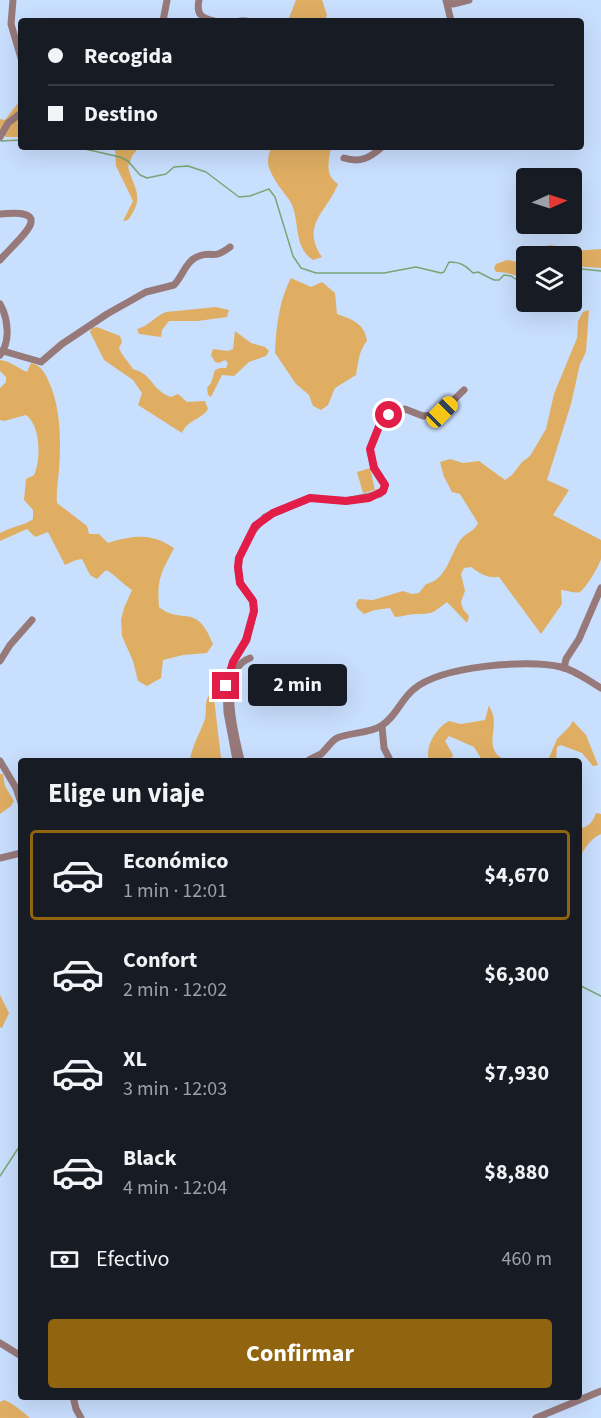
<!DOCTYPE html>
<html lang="es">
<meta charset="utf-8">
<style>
body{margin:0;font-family:"Source Sans 3",sans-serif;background:#242831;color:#f1f3f6;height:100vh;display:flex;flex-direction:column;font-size:22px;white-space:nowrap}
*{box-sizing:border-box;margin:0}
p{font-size:20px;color:#9ea1a6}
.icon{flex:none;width:33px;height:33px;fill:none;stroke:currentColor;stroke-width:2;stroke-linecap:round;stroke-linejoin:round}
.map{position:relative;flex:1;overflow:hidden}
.panel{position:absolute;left:18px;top:758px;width:564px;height:642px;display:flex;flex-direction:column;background:#171b24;border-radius:6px;box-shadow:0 6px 24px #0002}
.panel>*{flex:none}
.banner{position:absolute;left:18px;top:18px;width:566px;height:132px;border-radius:6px;box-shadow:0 6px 24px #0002;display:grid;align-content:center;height:132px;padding:0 30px;background:#171b24}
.needle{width:39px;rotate:87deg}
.buttons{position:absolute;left:516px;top:168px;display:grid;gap:12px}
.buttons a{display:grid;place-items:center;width:66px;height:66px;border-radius:6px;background:#171b24;box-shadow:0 6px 24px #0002;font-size:30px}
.end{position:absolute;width:27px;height:27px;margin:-14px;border:8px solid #e11d48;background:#fff;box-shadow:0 0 0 3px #fff}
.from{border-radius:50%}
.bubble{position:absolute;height:42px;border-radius:6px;background:#171b24;box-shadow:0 6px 24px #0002;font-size:20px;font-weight:700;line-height:42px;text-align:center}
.car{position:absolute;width:18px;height:36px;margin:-18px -9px;border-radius:8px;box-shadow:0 0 4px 2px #0007;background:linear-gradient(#f5c518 24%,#345 0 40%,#f5c518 0 76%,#345 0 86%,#f5c518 0)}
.banner b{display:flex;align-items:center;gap:21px;height:57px;font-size:22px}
.banner b+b{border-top:2px solid #363941}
.banner i{width:15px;height:15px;background:#f1f3f6}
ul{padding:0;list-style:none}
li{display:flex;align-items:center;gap:18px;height:90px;margin:0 12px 9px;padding:0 18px;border:3px solid transparent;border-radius:6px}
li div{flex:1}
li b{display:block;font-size:22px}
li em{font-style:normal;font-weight:700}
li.on{border-color:#91650f}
li>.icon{width:54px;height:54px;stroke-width:1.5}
h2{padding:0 30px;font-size:27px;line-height:72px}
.pay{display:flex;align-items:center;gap:15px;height:66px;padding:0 30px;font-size:22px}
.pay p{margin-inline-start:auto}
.primary-button{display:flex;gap:12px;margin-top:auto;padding:12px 30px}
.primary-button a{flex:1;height:69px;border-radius:6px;background:#91650f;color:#fff;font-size:24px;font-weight:700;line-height:69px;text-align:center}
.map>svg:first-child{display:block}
</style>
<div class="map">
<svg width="601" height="1418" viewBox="0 0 601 1418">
<rect width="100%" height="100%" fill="#c9dffe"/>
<g fill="#dfae63">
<polygon points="296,0 322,0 327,15 325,21 290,21 289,18"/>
<polygon points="21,99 21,137 6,137 0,131 0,119 5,120"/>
<path d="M109,147H139L132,156L128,167C135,191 145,197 128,220L123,221L133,201L116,166L115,150Z"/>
<path d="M271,147H331C329,162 324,174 338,184C327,212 300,225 322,257L313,260C292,246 301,220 290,201C283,191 274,181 270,170C266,162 269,154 271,147Z"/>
<polygon points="551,245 573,251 601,249 601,268 572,266 572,256 534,256 545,246"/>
<path d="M507,260L518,262L526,261V277C516,277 507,271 496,272L494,268L496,264Z"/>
<path d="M291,278L311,287L322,282L335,293L337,314C352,319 365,324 367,341C359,350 358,363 356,375L335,388L328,405L321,410L313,406L309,395L296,384L275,353C276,328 279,300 291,278Z"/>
<path d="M216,307L229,310L227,317L198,321H169L162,330L161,337L139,334L137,329C149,326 155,316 166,312Z"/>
<path d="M589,310L586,352L580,364L571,404L547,480L569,490L553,515L601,540C601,546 601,553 601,559C599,566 586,588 580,592C575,594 567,590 561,590L562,604L541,634L499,577C486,578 481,574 471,567L464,568L461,574L465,591L461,602L463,609L469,616L467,623L447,602C432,613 434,614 415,614C409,614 402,617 395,617L390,608L375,610L364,614L357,608L356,603L359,599L373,600L403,591L412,594L419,593L426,584C447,580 450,554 461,539C467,532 474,532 478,523L460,494L452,492L444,477L440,462L450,459L463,463L479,461L505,480L512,475L522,462L530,456L546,429L554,394L577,338L578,321L583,312Z"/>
<path d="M97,327L120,336L122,342L119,348C122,356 129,362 133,369C154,375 150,389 171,397L178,394L187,402L205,401L208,409C201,420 187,420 182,433L138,405L142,393L133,380L104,360L90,332L92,328Z"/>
<polygon points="235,331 251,343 265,347 269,351 266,356 249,362 234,376 222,375 211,397 208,395 207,388 211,383 215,370 220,368 226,368 228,363 225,360 219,363 215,362 211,355 213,349 228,351 233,349"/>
<path d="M0,360C11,361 17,368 27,372L31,363C41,365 45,373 49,382C61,409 61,441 59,470C58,481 56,492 57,503L87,526L89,534H99L108,543C134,535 151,533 174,548C161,574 157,577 159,607C182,626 196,601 213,644L207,653L183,655L163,660L161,678L147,686L138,681L133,661L122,636L121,620L124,608L132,590C122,584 116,575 106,570L97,579L90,575L82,559L76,560L65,565L48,532L35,537L27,529L0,541V533C10,527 26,525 33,519V510L24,500L26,479L34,475C41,460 41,426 26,415L4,421L0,420V388L6,382V377L0,371Z"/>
<polygon points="370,468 375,490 363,493 357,472"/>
<path d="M209,695L214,698L221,758L219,760H190C192,746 200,733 205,719C207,710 204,703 209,695Z"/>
<path d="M489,705C490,709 492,711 493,715C497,729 485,749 502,758L501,760H482L474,747L449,736L445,741L453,755L451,760H429C425,746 436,728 449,721L461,724L485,720Z"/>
<polygon points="573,721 586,735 598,765 593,766 582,753 561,745 557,747 556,760 548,760 557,739 569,727"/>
<polygon points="0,774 3,774 5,786 14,801 11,806 0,814"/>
<path d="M596,813L601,814V834C590,839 584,849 579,859V828C589,828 593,821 596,813Z"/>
<polygon points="0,995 9,1013 2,1028 0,1027"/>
<path d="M4,1400C13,1403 23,1412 30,1418H0V1402Z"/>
</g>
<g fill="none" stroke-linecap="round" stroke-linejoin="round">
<g stroke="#7aa574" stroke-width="1.5">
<polyline points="1,141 21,140"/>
<path d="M76,147L120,157L128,161L140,175L147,178L166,174L174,167L188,166L206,172L239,197L250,196L269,189L275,197L293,256L301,268L316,273H384L416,267L441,273L444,272L449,262C460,262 465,265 473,273L478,272L494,280H499L504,275L511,276L520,282L526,280"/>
<polyline points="572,268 601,271"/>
<polyline points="579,985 601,996"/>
<polyline points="0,1176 21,1144"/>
</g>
<g stroke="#97797a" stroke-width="7">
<polyline points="13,0 11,24 21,58"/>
<path d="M199,0C196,14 201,18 214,21"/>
<polyline points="446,0 451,21"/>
<polyline points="447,1 453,4 469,0"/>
<polyline points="163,21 167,0"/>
<polyline points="240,21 246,21"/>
<polyline points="0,137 8,123 21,113"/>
<path d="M344,158C360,163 370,158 382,147"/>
<path d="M0,214C60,208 18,239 0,260"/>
<path d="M0,304C8,318 11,341 0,355"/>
<path d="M3,351L41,362L62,344L107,314L146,292L174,285C183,276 186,260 199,256C214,251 213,260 230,247"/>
<polyline points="0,661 10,645 32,620"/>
<polyline points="564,668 566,659 579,639 601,588"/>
<polyline points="382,726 384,748 390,760"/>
<polyline points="236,760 227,712 226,686 233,662 247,640 254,611 253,601 240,583 238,571 239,558 251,533 265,517 310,498 346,501 380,494 383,491 385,485 374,468 370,449 382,419 405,409 423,416 439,414 464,390"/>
<path d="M241,760C235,735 217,670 250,658"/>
<path d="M309,760C313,758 317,756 321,754C327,749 330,742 337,738C351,732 368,734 381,726C396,717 401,699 414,689C441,666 527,659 561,667C575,670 589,681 601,688"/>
<polyline points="0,761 16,788 21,803"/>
<polyline points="0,858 21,853"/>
<polyline points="0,1343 21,1356"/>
<polyline points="73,1396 76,1409 81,1418"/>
<polyline points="536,1418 601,1391"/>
</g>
</g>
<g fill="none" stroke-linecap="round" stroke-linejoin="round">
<polyline stroke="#e11d48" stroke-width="8" points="226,686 233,662 246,640 254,611 253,601 240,583 238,567 239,558 255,526 273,513 310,498 346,501 369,498 383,491 385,485 374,468 370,449 382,419 389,415"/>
</g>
</svg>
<div class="buttons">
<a><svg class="needle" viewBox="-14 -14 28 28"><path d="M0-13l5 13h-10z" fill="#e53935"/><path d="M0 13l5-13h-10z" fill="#9ea1a6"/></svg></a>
<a><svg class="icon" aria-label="layers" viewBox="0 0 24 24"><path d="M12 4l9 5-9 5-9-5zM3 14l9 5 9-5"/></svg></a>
</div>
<i class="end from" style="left:389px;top:415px"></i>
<i class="end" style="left:226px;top:686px"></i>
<div class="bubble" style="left:248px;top:664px;width:99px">2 min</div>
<i class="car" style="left:442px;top:412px;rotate:45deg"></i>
<div class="banner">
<b><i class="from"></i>Recogida</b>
<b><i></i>Destino</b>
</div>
<section class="panel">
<h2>Elige un viaje</h2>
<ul>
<li class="on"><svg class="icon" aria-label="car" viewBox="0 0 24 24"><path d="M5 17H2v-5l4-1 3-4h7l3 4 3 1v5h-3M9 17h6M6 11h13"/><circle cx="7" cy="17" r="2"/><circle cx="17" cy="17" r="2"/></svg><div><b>Económico</b><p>1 min · 12:01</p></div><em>$4,670</em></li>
<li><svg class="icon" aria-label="car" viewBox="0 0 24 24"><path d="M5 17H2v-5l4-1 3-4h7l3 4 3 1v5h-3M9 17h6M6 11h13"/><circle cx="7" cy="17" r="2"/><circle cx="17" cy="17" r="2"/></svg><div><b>Confort</b><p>2 min · 12:02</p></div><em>$6,300</em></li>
<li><svg class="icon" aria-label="car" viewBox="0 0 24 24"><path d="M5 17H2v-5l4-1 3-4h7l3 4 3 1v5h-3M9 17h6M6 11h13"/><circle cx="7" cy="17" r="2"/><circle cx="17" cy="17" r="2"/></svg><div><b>XL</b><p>3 min · 12:03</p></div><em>$7,930</em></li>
<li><svg class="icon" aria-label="car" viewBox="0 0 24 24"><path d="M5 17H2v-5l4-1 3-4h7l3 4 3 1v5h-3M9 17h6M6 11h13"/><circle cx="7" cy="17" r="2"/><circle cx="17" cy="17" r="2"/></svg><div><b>Black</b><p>4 min · 12:04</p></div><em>$8,880</em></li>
</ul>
<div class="pay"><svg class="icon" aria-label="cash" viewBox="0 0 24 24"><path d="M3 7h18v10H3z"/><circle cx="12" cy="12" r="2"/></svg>Efectivo<p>460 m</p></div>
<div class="primary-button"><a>Confirmar</a></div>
</section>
</div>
